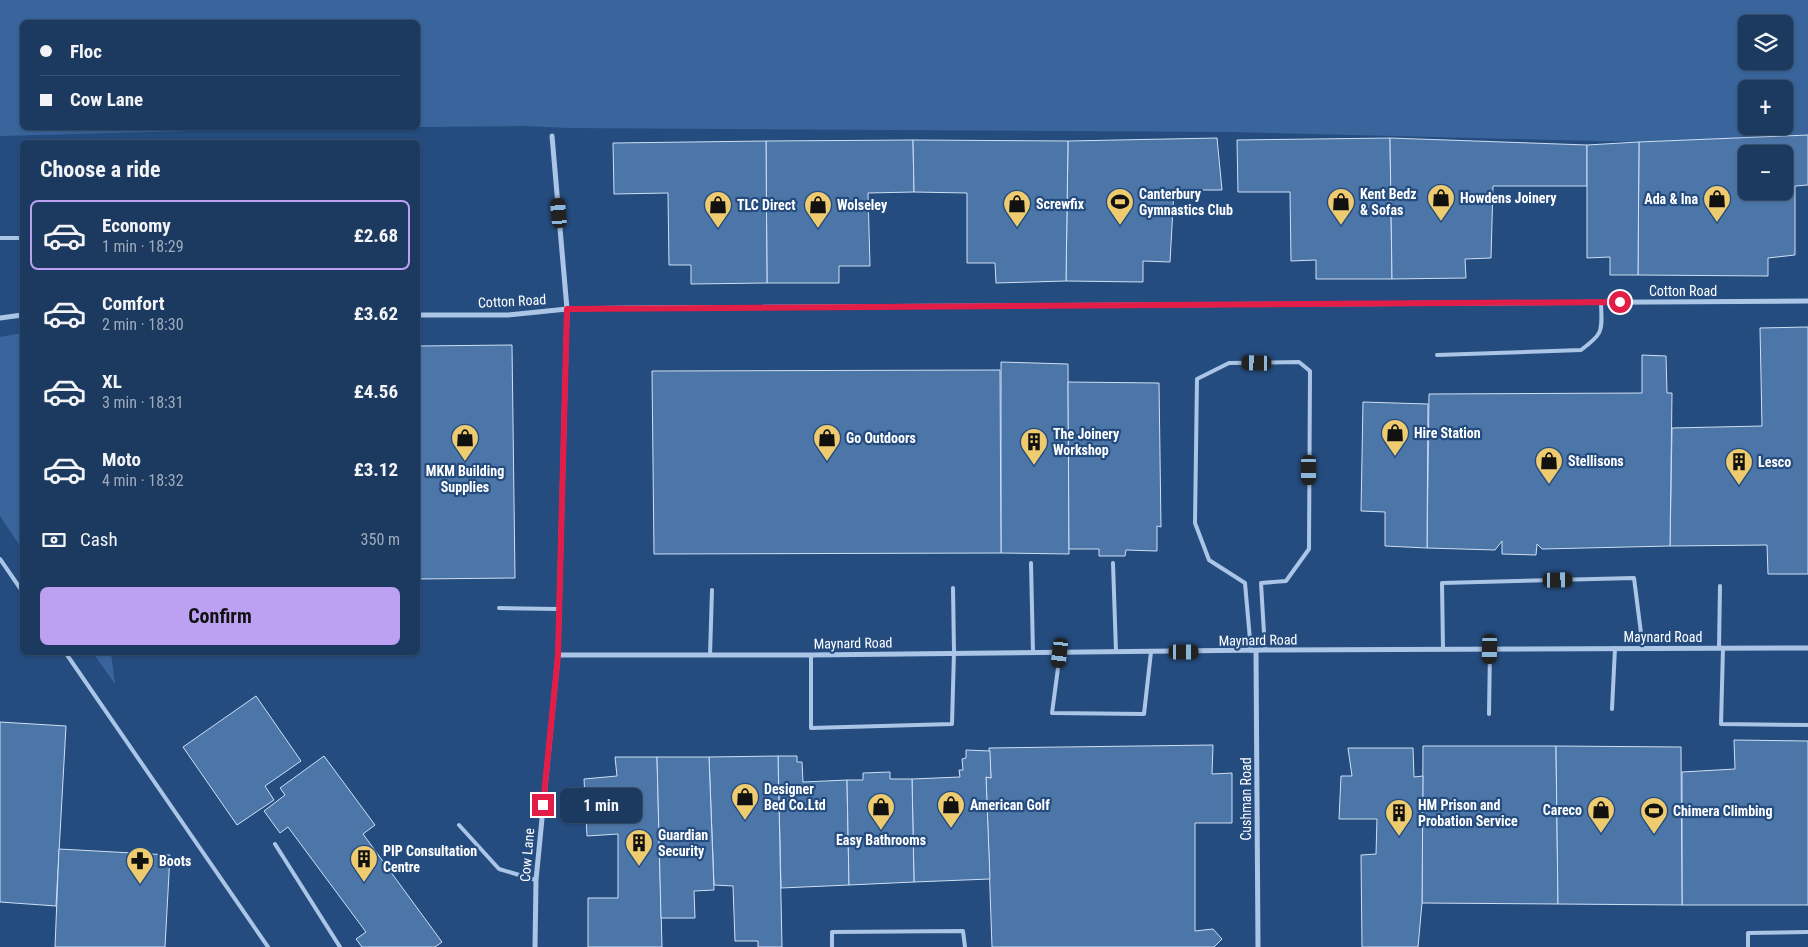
<!DOCTYPE html>
<meta charset="utf-8">
<style>
body{margin:0;font-family:"Roboto Condensed",sans-serif;background:#294468;color:#f1f3f6;height:100vh;display:flex;flex-direction:column;font-size:19px;white-space:nowrap}
*{box-sizing:border-box;margin:0}
p{font-size:16px;color:#a0acbd}
.icon{flex:none;width:28px;height:28px;fill:none;stroke:currentColor;stroke-width:2;stroke-linecap:round;stroke-linejoin:round}
.map{position:relative;flex:1;overflow:hidden}
.details{position:absolute;left:20px;top:140px;width:400px;height:515px;display:flex;flex-direction:column;background:#1c395f;border-radius:8px;box-shadow:0 1px 4px #0004,0 0 0 1px #3a5374}
.details>*{flex:none}
.top-card{position:absolute;left:20px;top:20px;width:400px;height:110px;border-radius:8px;box-shadow:0 1px 4px #0004,0 0 0 1px #3a5374;display:grid;align-content:center;height:110px;padding:0 20px;background:#1c395f}
.tools{position:absolute;left:1738px;top:15px;display:grid;gap:10px}
.tools a{display:grid;place-items:center;width:55px;height:55px;border-radius:8px;background:#1c395f;box-shadow:0 1px 4px #0004,0 0 0 1px #3a5374;font-size:25px}
.end{position:absolute;width:22px;height:22px;margin:-11px;border:6px solid #e11d48;background:#fff;box-shadow:0 0 0 2px #fff}
.from{border-radius:50%}
.bubble{position:absolute;height:35px;border-radius:8px;background:#1c395f;box-shadow:0 1px 4px #0004,0 0 0 1px #3a5374;font-size:16px;font-weight:700;line-height:35px;text-align:center}
.car{position:absolute;width:15px;height:30px;margin:-15px -8px;border-radius:6px;box-shadow:0 0 4px 1px #0007;background:linear-gradient(#222 24%,#8ab4d8 0 40%,#222 0 76%,#8ab4d8 0 86%,#222 0)}
.top-card b{display:flex;align-items:center;gap:18px;height:48px;font-size:19px}
.top-card b+b{border-top:1px solid #3a5374}
.top-card i{width:12px;height:12px;background:#f1f3f6}
ul{padding:0;list-style:none}
li{display:flex;align-items:center;gap:15px;height:70px;margin:0 10px 8px;padding:0 10px;border:2px solid transparent;border-radius:8px}
li div{flex:1}
li b{display:block;font-size:19px}
li em{font-style:normal;font-weight:700}
li.selected{border-color:#bca0f2}
li>.icon{width:45px;height:45px;stroke-width:1.5}
h2{padding:0 20px;font-size:22px;line-height:60px}
.pay{display:flex;align-items:center;gap:12px;height:55px;padding:0 20px;font-size:19px}
.pay p{margin-inline-start:auto}
.button{display:flex;gap:10px;margin-top:auto;padding:10px 20px}
.button a{flex:1;height:58px;border-radius:8px;background:#bca0f2;color:#111;font-size:20px;font-weight:700;line-height:58px;text-align:center}
.map>svg:first-child{display:block}
</style>
<div class="map">
<svg width="1808" height="947" viewBox="0 0 1808 947">
<rect width="100%" height="100%" fill="#254c7f"/>
<g fill="#39659c" fill-rule="evenodd">
<path d="M0,0H1808V135L1639,142L1229,132L568,128L524,126L418,127V22H22V128H308L0,136ZM1746,24H1784V61H1746ZM1746,89H1784V126H1746Z"/>
<polygon points="22,333 22,549 0,516 0,337"/>
<polygon points="93,653 111,653 115,684"/>
</g>
<g fill="#4d76a8" stroke="#cedff5" fill-rule="evenodd">
<path d="M1808,135V185L1795,186V255L1768,258V276L1638,275L1639,142ZM1746,154H1784V191H1746Z"/>
<polygon points="1217,138 1222,190 1174,190 1170,262 1143,261 1143,282 1066,281 1068,141"/>
<polygon points="1390,138 1392,279 1316,279 1316,260 1291,261 1290,192 1238,192 1237,140"/>
<polygon points="1390,138 1587,145 1587,186 1493,186 1491,258 1465,259 1466,278 1392,279"/>
<polygon points="913,140 914,192 868,193 870,266 839,266 839,283 767,283 766,141"/>
<polygon points="913,140 1068,141 1066,281 996,283 995,263 967,263 967,193 914,192"/>
<polygon points="766,141 767,283 691,284 691,265 669,265 668,193 614,194 613,143"/>
<polygon points="1639,142 1638,275 1610,275 1610,257 1587,258 1587,145"/>
<polygon points="1808,327 1808,574 1768,574 1767,545 1670,546 1672,428 1762,426 1760,328"/>
<polygon points="512,345 515,578 418,579 418,346"/>
<polygon points="1642,355 1666,356 1667,393 1672,393 1670,546 1542,549 1537,544 1536,555 1502,554 1502,541 1495,550 1427,548 1429,394 1642,393"/>
<polygon points="1001,362 1068,364 1069,554 1001,553"/>
<polygon points="1000,370 1001,553 654,554 652,371"/>
<polygon points="1068,382 1159,383 1161,527 1157,526 1157,551 1126,550 1125,556 1099,556 1099,549 1069,549"/>
<polygon points="1363,402 1428,404 1427,548 1385,546 1385,512 1361,511"/>
<polygon points="256,696 301,761 265,786 274,800 237,825 183,747"/>
<polygon points="0,722 66,726 56,906 0,902"/>
<polygon points="1734,740 1808,741 1808,905 1682,905 1682,772 1735,769"/>
<polygon points="1213,745 1212,774 1232,773 1232,823 1195,823 1195,931 1213,929 1222,939 1214,947 992,947 986,777 991,778 989,748"/>
<polygon points="1423,746 1556,746 1558,904 1422,903"/>
<polygon points="1556,746 1681,747 1682,905 1558,904"/>
<polygon points="1348,748 1413,748 1414,777 1423,776 1422,903 1418,947 1362,947 1361,855 1376,854 1377,819 1339,819 1341,776 1352,776"/>
<polygon points="966,750 990,751 991,778 986,777 990,879 914,882 912,779 960,777 959,770 963,770 962,759 966,758"/>
<polygon points="324,756 375,825 363,834 442,942 435,947 362,947 356,939 366,932 288,827 280,833 264,811 285,795 280,788"/>
<polygon points="778,756 797,756 797,762 802,762 803,782 847,780 849,885 781,888"/>
<polygon points="778,756 782,947 758,947 758,941 735,941 733,886 714,885 709,757"/>
<polygon points="615,757 657,757 662,947 588,947 588,898 618,898 618,834 587,836 584,779 617,776"/>
<polygon points="657,757 709,757 714,890 694,891 695,918 661,918"/>
<polygon points="890,772 890,779 912,779 914,882 849,885 847,780 863,780 863,773"/>
<polygon points="59,849 170,855 165,947 55,947"/>
</g>
<g fill="none" stroke-linecap="round" stroke-linejoin="round">
<g stroke="#abc5e6" stroke-width="4">
<polyline points="0,238 22,238"/>
<path d="M1437,355L1581,350C1604,333 1602,331 1601,303"/>
<polyline points="0,559 22,591"/>
<polyline points="1031,563 1033,653"/>
<polyline points="1113,563 1116,652"/>
<polyline points="499,608 558,609"/>
<polyline points="1719,648 1720,586"/>
<polyline points="1723,648 1721,724 1808,725"/>
<polyline points="1443,649 1442,583 1634,578 1643,649"/>
<polyline points="1251,651 1245,583 1209,560 1195,523 1197,379 1229,363 1299,362 1310,371 1309,549 1286,581 1261,583 1265,650"/>
<polyline points="65,652 268,947"/>
<polyline points="1060,653 1052,713 1144,714 1151,652"/>
<polyline points="710,655 712,590"/>
<polyline points="811,655 811,728 952,724 954,652 953,588"/>
<polyline points="1612,709 1615,648"/>
<polyline points="1489,714 1490,649"/>
<polyline points="459,825 499,869 536,880"/>
<polyline points="275,844 340,947"/>
<polyline points="832,947 832,932 963,931 965,947"/>
<polyline points="1748,947 1748,933 1808,932"/>
</g>
<g stroke="#abc5e6" stroke-width="5">
<polyline points="418,315 508,315 567,309 629,308 1808,301"/>
<polyline points="0,318 22,315"/>
<polyline points="1256,651 1258,947"/>
<polyline points="558,655 811,655 1265,650 1808,648"/>
<polyline points="535,947 536,880 558,655 567,309 552,136"/>
</g>
</g>
<g fill="none" stroke-linecap="round" stroke-linejoin="round">
<polyline stroke="#e11d48" stroke-width="6" points="543,805 558,655 567,309 1620,302"/>
</g>
<defs>
<symbol id="shop-pin" viewBox="-11 -11 22 30"><path d="M0 17L-7.5 6A9.5 9.5 0 1 1 7.5 6Z" fill="#efcb6f" stroke="#254c7f"/><path d="M-5-2.5h2.3a2.7 3.5 0 0 1 5.4 0H5L5.5 6h-11ZM-1.5-2.5h3a1.5 2.3 0 0 0-3 0Z" fill="#111"/></symbol>
<symbol id="stadium-pin" viewBox="-11 -11 22 30"><path d="M0 17L-7.5 6A9.5 9.5 0 1 1 7.5 6Z" fill="#efcb6f" stroke="#254c7f"/><path d="M0-5a6.5 5 0 1 0 0 10a6.5 5 0 1 0 0-10ZM-3.5-1.8h7v3.6h-7Z" fill="#111"/></symbol>
<symbol id="building-pin" viewBox="-11 -11 22 30"><path d="M0 17L-7.5 6A9.5 9.5 0 1 1 7.5 6Z" fill="#efcb6f" stroke="#254c7f"/><path d="M-4-6H4V6H1V3H-1V6H-4ZM-2.5-4.3h1.7v1.8h-1.7ZM.8-4.3h1.7v1.8H.8ZM-2.5-1h1.7V.8h-1.7ZM.8-1h1.7V.8H.8Z" fill="#111"/></symbol>
<symbol id="pharmacy-pin" viewBox="-11 -11 22 30"><path d="M0 17L-7.5 6A9.5 9.5 0 1 1 7.5 6Z" fill="#efcb6f" stroke="#254c7f"/><path d="M-2-6h4v4h4v4h-4v4h-4v-4h-4v-4h4Z" fill="#111"/></symbol>
</defs>
<g fill-rule="evenodd">
<use href="#shop-pin" x="1425" y="182" width="32" height="43"/>
<use href="#shop-pin" x="1701" y="183" width="32" height="43"/>
<use href="#stadium-pin" x="1104" y="186" width="32" height="43"/>
<use href="#shop-pin" x="1325" y="186" width="32" height="43"/>
<use href="#shop-pin" x="1001" y="188" width="32" height="43"/>
<use href="#shop-pin" x="702" y="189" width="32" height="43"/>
<use href="#shop-pin" x="802" y="189" width="32" height="43"/>
<use href="#shop-pin" x="1379" y="417" width="32" height="43"/>
<use href="#shop-pin" x="449" y="422" width="32" height="43"/>
<use href="#shop-pin" x="811" y="422" width="32" height="43"/>
<use href="#building-pin" x="1018" y="426" width="32" height="43"/>
<use href="#shop-pin" x="1533" y="445" width="32" height="43"/>
<use href="#building-pin" x="1723" y="446" width="32" height="43"/>
<use href="#shop-pin" x="729" y="781" width="32" height="43"/>
<use href="#shop-pin" x="935" y="789" width="32" height="43"/>
<use href="#shop-pin" x="865" y="791" width="32" height="43"/>
<use href="#shop-pin" x="1585" y="794" width="32" height="43"/>
<use href="#stadium-pin" x="1638" y="795" width="32" height="43"/>
<use href="#building-pin" x="1383" y="797" width="32" height="43"/>
<use href="#building-pin" x="623" y="827" width="32" height="43"/>
<use href="#building-pin" x="348" y="843" width="32" height="43"/>
<use href="#pharmacy-pin" x="124" y="845" width="32" height="43"/>
</g>
<g text-anchor="middle" dominant-baseline="central" stroke-width="4.5" stroke-linejoin="round" paint-order="stroke">
<g font-size="14" font-weight="bold" fill="#fff" stroke="#254c7f" text-anchor="start">
<text x="1139" y="194">Canterbury<tspan x="1139" dy="16">Gymnastics Club</tspan></text>
<text x="1360" y="194">Kent Bedz<tspan x="1360" dy="16">&amp; Sofas</tspan></text>
<text x="1460" y="198">Howdens Joinery</text>
<text x="1698" y="199" text-anchor="end">Ada &amp; Ina</text>
<text x="1036" y="204">Screwfix</text>
<text x="737" y="205">TLC Direct</text>
<text x="837" y="205">Wolseley</text>
<text x="1414" y="433">Hire Station</text>
<text x="1053" y="434">The Joinery<tspan x="1053" dy="16">Workshop</tspan></text>
<text x="846" y="438">Go Outdoors</text>
<text x="1568" y="461">Stellisons</text>
<text x="1758" y="462">Lesco</text>
<text x="465" y="471" text-anchor="middle">MKM Building<tspan x="465" dy="16">Supplies</tspan></text>
<text x="764" y="789">Designer<tspan x="764" dy="16">Bed Co.Ltd</tspan></text>
<text x="970" y="805">American Golf</text>
<text x="1418" y="805">HM Prison and<tspan x="1418" dy="16">Probation Service</tspan></text>
<text x="1582" y="810" text-anchor="end">Careco</text>
<text x="1673" y="811">Chimera Climbing</text>
<text x="658" y="835">Guardian<tspan x="658" dy="16">Security</tspan></text>
<text x="881" y="840" text-anchor="middle">Easy Bathrooms</text>
<text x="383" y="851">PIP Consultation<tspan x="383" dy="16">Centre</tspan></text>
<text x="159" y="861">Boots</text>
</g>
<g font-size="14" fill="#fff" stroke="#254c7f">
<text x="1683" y="291">Cotton Road</text>
<text transform="translate(512 301) rotate(-3)">Cotton Road</text>
<text x="1663" y="637">Maynard Road</text>
<text transform="translate(1258 640) rotate(-1)">Maynard Road</text>
<text transform="translate(853 643) rotate(-1)">Maynard Road</text>
<text transform="translate(1246 799) rotate(-90)">Cushman Road</text>
<text transform="translate(527 855) rotate(-85)">Cow Lane</text>
</g>
</g>
</svg>
<div class="tools">
<a><svg class="icon" aria-label="layers" viewBox="0 0 24 24"><path d="M12 4l9 5-9 5-9-5zM3 14l9 5 9-5"/></svg></a>
<a>+</a>
<a>−</a>
</div>
<i class="end from" style="left:1620px;top:302px"></i>
<i class="end" style="left:543px;top:805px"></i>
<div class="bubble" style="left:560px;top:788px;width:82px">1 min</div>
<i class="car" style="left:559px;top:213px;rotate:355deg"></i>
<i class="car" style="left:1257px;top:363px;rotate:271deg"></i>
<i class="car" style="left:1309px;top:470px;rotate:180deg"></i>
<i class="car" style="left:1558px;top:580px;rotate:89deg"></i>
<i class="car" style="left:1490px;top:649px;rotate:181deg"></i>
<i class="car" style="left:1184px;top:652px;rotate:90deg"></i>
<i class="car" style="left:1060px;top:653px;rotate:187deg"></i>
<div class="top-card">
<b><i class="from"></i>Floc</b>
<b><i></i>Cow Lane</b>
</div>
<section class="details">
<h2>Choose a ride</h2>
<ul>
<li class="selected"><svg class="icon" aria-label="car" viewBox="0 0 24 24"><path d="M5 17H2v-5l4-1 3-4h7l3 4 3 1v5h-3M9 17h6M6 11h13"/><circle cx="7" cy="17" r="2"/><circle cx="17" cy="17" r="2"/></svg><div><b>Economy</b><p>1 min · 18:29</p></div><em>£2.68</em></li>
<li><svg class="icon" aria-label="car" viewBox="0 0 24 24"><path d="M5 17H2v-5l4-1 3-4h7l3 4 3 1v5h-3M9 17h6M6 11h13"/><circle cx="7" cy="17" r="2"/><circle cx="17" cy="17" r="2"/></svg><div><b>Comfort</b><p>2 min · 18:30</p></div><em>£3.62</em></li>
<li><svg class="icon" aria-label="car" viewBox="0 0 24 24"><path d="M5 17H2v-5l4-1 3-4h7l3 4 3 1v5h-3M9 17h6M6 11h13"/><circle cx="7" cy="17" r="2"/><circle cx="17" cy="17" r="2"/></svg><div><b>XL</b><p>3 min · 18:31</p></div><em>£4.56</em></li>
<li><svg class="icon" aria-label="car" viewBox="0 0 24 24"><path d="M5 17H2v-5l4-1 3-4h7l3 4 3 1v5h-3M9 17h6M6 11h13"/><circle cx="7" cy="17" r="2"/><circle cx="17" cy="17" r="2"/></svg><div><b>Moto</b><p>4 min · 18:32</p></div><em>£3.12</em></li>
</ul>
<div class="pay"><svg class="icon" aria-label="cash" viewBox="0 0 24 24"><path d="M3 7h18v10H3z"/><circle cx="12" cy="12" r="2"/></svg>Cash<p>350 m</p></div>
<div class="button"><a>Confirm</a></div>
</section>
</div>
